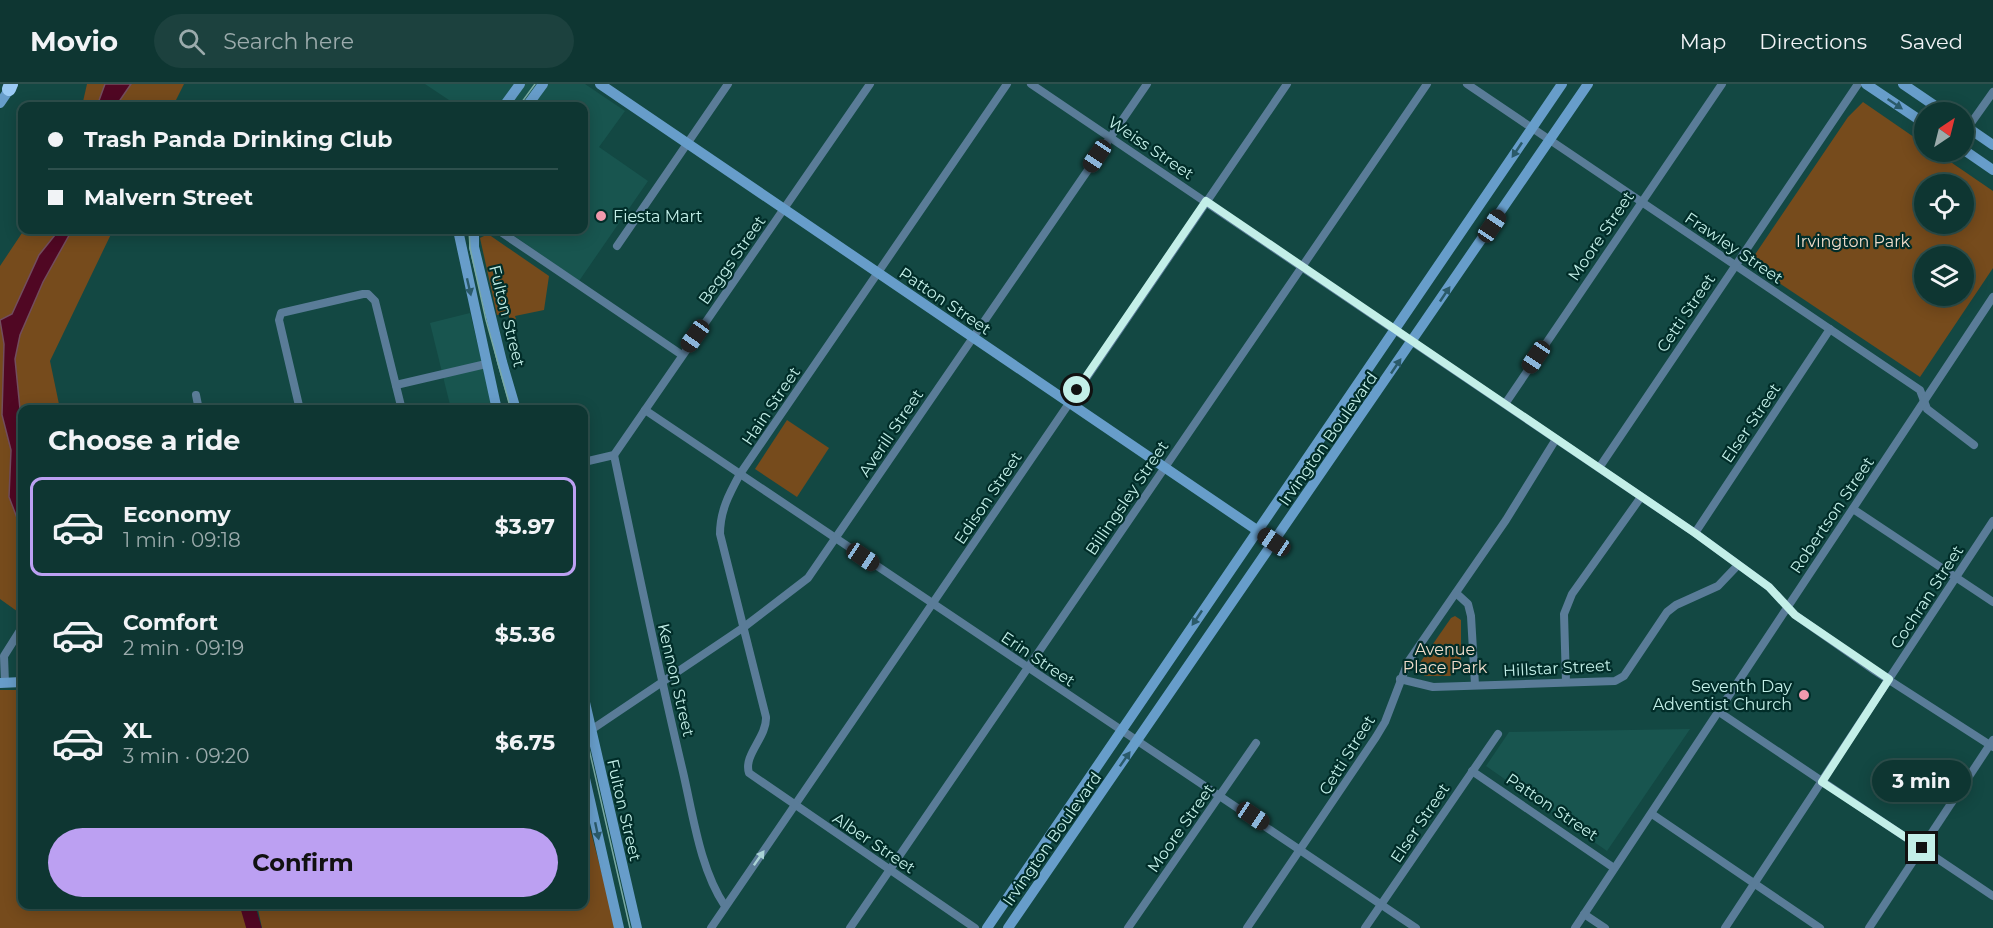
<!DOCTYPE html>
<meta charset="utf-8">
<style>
body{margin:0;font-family:Montserrat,sans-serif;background:#1c413e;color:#f1f3f6;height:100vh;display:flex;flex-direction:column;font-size:22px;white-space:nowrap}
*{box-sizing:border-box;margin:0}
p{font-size:20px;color:#9babac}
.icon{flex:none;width:33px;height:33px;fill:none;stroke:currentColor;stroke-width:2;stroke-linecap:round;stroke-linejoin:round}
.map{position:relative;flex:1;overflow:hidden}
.drawer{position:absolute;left:18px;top:321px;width:570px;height:504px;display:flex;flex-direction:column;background:#0e3632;border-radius:12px;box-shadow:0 3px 15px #0003,0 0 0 2px #2e504d}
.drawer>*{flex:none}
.guide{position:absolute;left:18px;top:18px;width:570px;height:132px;border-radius:12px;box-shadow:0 3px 15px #0003,0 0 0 2px #2e504d;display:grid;align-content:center;height:132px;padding:0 30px;background:#0e3632}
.needle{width:39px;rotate:35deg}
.controls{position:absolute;left:1914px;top:18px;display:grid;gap:12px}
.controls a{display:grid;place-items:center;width:60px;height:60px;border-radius:50%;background:#0e3632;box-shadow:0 3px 15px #0003,0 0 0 2px #2e504d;font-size:30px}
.end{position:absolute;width:27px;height:27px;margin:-14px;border:8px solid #c3efe8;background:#111;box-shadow:0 0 0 3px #111}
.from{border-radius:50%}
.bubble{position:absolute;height:42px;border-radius:21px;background:#0e3632;box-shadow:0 3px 15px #0003,0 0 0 2px #2e504d;font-size:20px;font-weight:700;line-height:42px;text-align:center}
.car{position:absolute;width:18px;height:36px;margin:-18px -9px;border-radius:8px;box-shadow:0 0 4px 2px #0007;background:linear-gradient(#222 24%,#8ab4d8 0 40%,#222 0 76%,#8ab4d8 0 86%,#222 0)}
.guide b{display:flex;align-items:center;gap:21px;height:57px;font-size:22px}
.guide b+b{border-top:2px solid #2e504d}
.guide i{width:15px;height:15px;background:#f1f3f6}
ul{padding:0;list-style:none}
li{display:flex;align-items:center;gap:18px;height:99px;margin:0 12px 9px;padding:0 18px;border:3px solid transparent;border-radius:12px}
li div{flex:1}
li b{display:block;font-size:22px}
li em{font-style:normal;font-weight:700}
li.on{border-color:#bca0f2}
li>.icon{width:54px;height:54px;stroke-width:1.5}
h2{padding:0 30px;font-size:27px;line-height:72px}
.cta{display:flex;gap:12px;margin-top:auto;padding:12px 30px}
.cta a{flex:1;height:69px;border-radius:36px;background:#bca0f2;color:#111;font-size:24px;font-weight:700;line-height:69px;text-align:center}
header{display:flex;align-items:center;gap:36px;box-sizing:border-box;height:84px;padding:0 30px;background:#0e3632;border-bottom:2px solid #2e504d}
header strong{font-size:28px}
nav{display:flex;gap:33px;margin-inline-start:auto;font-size:21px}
.search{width:420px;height:54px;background:#1c413e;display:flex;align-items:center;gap:15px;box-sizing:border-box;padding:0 21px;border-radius:33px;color:#9babac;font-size:22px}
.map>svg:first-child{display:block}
</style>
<header>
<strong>Movio</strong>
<div class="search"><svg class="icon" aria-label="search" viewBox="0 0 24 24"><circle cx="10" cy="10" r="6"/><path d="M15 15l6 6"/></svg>Search here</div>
<nav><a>Map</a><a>Directions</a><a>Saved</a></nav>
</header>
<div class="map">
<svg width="1993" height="844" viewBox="0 0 1993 844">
<rect width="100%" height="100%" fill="#134843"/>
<g fill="#18554f">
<polygon points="425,0 585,0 625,27 599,63 648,97 579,197 506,146 584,146 584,22 458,22"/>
<polygon points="470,229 493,325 451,325 430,239"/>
<polygon points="1690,645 1607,767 1486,682 1509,648"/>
</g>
<g fill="#764b1c" fill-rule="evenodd">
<polygon points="87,0 184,0 173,22 82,22"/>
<path d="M1863,18L1924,60V68H1936L1993,107V184L1920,293L1755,183L1754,172L1848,33ZM1924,100H1964V140H1924ZM1924,172H1964V212H1924Z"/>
<polygon points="24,146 113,146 50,277 60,325 22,326 22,535 21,530 0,515 0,182"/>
<polygon points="488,150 549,192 544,226 515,232 516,235 510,237 508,229 497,231 480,154"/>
<polygon points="787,336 829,364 797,413 755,385"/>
<polygon points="1455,532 1461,536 1461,584 1450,592 1425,592 1417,583 1451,534"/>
<polygon points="0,606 22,606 22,820 242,821 247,844 0,844"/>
<polygon points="584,721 616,844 262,844 257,821 584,820"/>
</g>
<g fill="#500723" stroke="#724d5e" stroke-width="1.5">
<polygon points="105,0 131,0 116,22 97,22"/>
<polygon points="59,146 72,146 43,198 20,251 15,275 22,345 22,480 17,462 19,439 9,413 11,366 2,331 4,260 0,236 12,230 39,171"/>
</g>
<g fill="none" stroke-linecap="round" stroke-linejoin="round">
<polyline stroke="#500723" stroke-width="15" points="247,820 254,844"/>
<g stroke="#5a7c98" stroke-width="8">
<polyline points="1031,0 1695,449 1769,503 1795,531 1875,587 1993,663"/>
<polyline points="1467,0 1920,306 1927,325 1974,361"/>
<polyline points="1964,49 1993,8"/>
<polyline points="498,146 682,271"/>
<polyline points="617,162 728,0"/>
<polyline points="396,301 486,280"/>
<polyline points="196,311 199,326"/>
<polyline points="1505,320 1722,0"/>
<polyline points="300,326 279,236 281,229 363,210 368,210 375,217 402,326"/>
<polyline points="645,326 1416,844"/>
<path d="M614,371C636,477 658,583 683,688C693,731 700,785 725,822"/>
<polyline points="584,378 614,371 870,0"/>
<polyline points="1599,384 1858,0"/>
<polyline points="1853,425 1993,518"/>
<polyline points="1695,449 1830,245"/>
<polyline points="1456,509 1468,520 1471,532 1475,601"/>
<polyline points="1400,595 1433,603 1615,597 1624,592 1667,528 1676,521 1718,502 1738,481"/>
<polyline points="1566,598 1564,530 1572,510 1641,413"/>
<polyline points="5,599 4,572 21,545"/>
<polyline points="1719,628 1993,812"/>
<polyline points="591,646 744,543 808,494 1147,0"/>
<polyline points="1472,687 1614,784"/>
<polyline points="1652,730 1820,844"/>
<polyline points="1584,830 1605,844"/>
<polyline points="711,844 1287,0"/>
<polyline points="850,844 1427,0"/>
<path d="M975,844L749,689C743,671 767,653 766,633L720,450C720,427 729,410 740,390L1007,0"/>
<polyline points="1128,844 1256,659"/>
<polyline points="1247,844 1376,653 1385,638 1408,578 1506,436 1556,355"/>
<polyline points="1365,844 1498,650"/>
<polyline points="1575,844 1993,213"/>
<polyline points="1725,844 1993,437"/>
<polyline points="1869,844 1993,656"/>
</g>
<g stroke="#679dca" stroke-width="10">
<polyline points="600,0 1273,457"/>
<polyline points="1866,0 1924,39"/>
<polyline points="1903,0 1944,28"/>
<polyline points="0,19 13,0"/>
<polyline points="504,22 520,0"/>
<polyline points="527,22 543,0"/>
<polyline points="1964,41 1993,61"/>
<polyline points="1964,66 1993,86"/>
<polyline points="458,146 497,326"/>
<polyline points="474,146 474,163 502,278 516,326"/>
<polyline points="0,599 22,598"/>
<polyline points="584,614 637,844"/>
<polyline points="584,690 619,844"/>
<polyline points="987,844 1562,0"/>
<polyline points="1008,844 1588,0"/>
</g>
<polyline stroke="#9acaf4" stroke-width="14" points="9,5 11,0"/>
<g stroke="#7aaaa4" stroke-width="1.5">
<polyline points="519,22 535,0"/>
<polyline points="469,146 470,164 486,236 511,326"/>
<polyline points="584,643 630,844"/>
</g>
</g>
<defs><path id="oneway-solid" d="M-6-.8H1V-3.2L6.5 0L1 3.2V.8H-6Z" transform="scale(1.5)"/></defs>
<g fill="#2a5a69">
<use href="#oneway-solid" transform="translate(1895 20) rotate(34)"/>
<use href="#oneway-solid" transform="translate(1517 66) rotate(124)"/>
<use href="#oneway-solid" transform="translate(469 203) rotate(77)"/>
<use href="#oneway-solid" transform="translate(1445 210) rotate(-56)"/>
<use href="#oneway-solid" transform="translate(1396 282) rotate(-56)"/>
<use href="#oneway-solid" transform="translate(1197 534) rotate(124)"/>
<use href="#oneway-solid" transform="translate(1125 675) rotate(-55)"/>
<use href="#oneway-solid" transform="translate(597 747) rotate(78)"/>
</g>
<use fill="#a9d2d4" href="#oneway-solid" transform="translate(759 774) rotate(-55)"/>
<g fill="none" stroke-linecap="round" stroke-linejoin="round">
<polyline stroke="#c3efe8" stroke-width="8" points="1077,306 1206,117 1695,449 1769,503 1795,531 1889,595 1822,698 1922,764"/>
</g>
<g fill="#f29aae" stroke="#012d29" stroke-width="2">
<circle cx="601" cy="132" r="6"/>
<circle cx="1804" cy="611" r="6"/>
</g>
<g text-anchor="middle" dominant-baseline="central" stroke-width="4.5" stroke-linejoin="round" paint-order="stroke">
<g font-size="16" fill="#c3efe8" stroke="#012d29">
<text transform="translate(1151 64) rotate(34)">Weiss Street</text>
<text transform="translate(1601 152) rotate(-56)">Moore Street</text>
<text transform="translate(1734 164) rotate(34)">Frawley Street</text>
<text transform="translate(732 176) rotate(-55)">Beggs Street</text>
<text transform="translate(945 217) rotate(34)">Patton Street</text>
<text transform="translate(1686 229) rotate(-56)">Cetti Street</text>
<text transform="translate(507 232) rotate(76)">Fulton Street</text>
<text transform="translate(771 322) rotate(-56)">Hain Street</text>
<text transform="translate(1751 339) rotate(-56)">Elser Street</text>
<text transform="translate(891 349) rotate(-56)">Averill Street</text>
<text transform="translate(1328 355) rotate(-55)">Irvington Boulevard</text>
<text transform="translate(988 414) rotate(-56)">Edison Street</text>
<text transform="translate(1127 414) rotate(-56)">Billingsley Street</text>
<text transform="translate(1832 431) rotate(-56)">Robertson Street</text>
<text transform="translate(1927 513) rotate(-57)">Cochran Street</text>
<text transform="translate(1038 575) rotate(34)">Erin Street</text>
<text transform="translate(1557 584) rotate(-3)">Hillstar Street</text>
<text transform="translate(676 596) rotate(77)">Kennon Street</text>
<text transform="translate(1347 671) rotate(-58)">Cetti Street</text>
<text transform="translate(1552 723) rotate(34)">Patton Street</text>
<text transform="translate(624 726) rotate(77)">Fulton Street</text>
<text transform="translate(1420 739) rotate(-56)">Elser Street</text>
<text transform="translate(1181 744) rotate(-55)">Moore Street</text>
<text transform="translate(1052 755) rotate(-55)">Irvington Boulevard</text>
<text transform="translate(874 759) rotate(34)">Alber Street</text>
</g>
<g font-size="16" fill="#c3efe8" stroke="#012d29" text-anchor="start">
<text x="613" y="132">Fiesta Mart</text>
<text x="1792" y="602" text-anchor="end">Seventh Day<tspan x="1792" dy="18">Adventist Church</tspan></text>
</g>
<g font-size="16" fill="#f0ddcb" stroke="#012d29">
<text x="1853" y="157">Irvington Park</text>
<text x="1445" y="565">Avenue<tspan x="1445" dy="18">Place Park</tspan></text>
</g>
</g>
</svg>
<div class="controls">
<a><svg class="needle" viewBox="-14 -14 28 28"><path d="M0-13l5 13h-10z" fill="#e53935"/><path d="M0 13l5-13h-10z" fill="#9babac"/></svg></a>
<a><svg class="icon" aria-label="locate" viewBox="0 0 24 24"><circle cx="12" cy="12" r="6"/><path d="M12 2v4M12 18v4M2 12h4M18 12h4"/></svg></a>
<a><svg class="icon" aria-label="layers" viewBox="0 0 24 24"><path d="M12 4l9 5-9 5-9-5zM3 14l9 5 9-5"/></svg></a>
</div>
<i class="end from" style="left:1077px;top:306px"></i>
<i class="end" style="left:1922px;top:764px"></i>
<div class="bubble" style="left:1872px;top:676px;width:99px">3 min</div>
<i class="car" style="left:1097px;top:72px;rotate:214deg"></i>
<i class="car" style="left:1492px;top:142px;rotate:34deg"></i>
<i class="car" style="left:695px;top:252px;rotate:215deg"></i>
<i class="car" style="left:1536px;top:273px;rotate:214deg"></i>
<i class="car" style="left:1274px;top:458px;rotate:304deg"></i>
<i class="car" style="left:863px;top:473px;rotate:124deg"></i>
<i class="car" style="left:1253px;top:732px;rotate:124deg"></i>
<div class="guide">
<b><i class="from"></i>Trash Panda Drinking Club</b>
<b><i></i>Malvern Street</b>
</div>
<section class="drawer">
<h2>Choose a ride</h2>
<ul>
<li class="on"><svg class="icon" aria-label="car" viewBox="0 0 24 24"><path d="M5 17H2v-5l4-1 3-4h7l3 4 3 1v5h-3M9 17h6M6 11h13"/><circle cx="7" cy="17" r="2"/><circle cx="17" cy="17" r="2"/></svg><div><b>Economy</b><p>1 min · 09:18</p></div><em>$3.97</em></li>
<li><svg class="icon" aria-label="car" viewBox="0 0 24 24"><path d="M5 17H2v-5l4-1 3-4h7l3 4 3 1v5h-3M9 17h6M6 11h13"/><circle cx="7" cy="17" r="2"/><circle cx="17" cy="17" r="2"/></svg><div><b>Comfort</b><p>2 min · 09:19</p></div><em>$5.36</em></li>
<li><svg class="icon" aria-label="car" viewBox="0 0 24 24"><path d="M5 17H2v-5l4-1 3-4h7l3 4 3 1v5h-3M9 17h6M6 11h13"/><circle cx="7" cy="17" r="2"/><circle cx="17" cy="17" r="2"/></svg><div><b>XL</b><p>3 min · 09:20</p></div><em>$6.75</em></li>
</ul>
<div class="cta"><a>Confirm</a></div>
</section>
</div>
